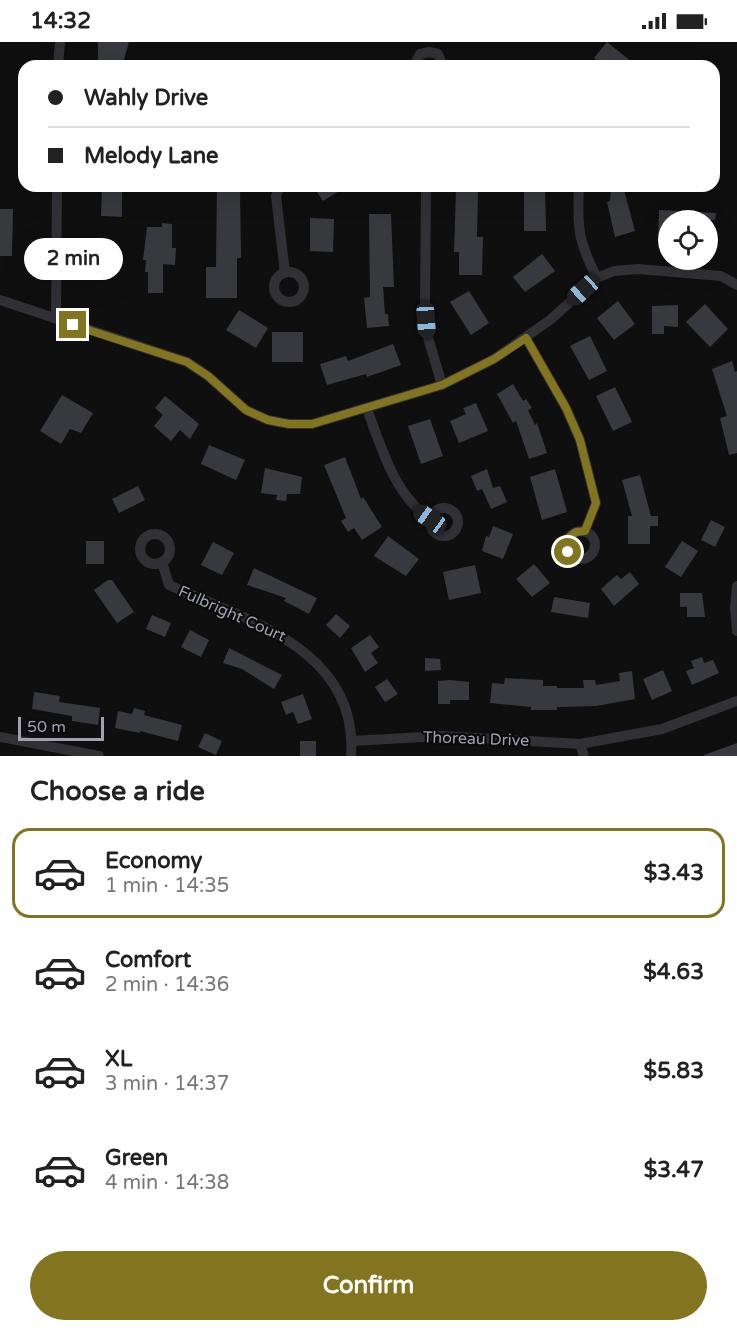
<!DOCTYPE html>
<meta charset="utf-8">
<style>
body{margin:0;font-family:"Varela Round",sans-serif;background:#f2f2f2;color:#222;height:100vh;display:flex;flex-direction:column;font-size:22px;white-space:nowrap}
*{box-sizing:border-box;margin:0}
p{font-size:20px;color:#767676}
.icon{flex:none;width:33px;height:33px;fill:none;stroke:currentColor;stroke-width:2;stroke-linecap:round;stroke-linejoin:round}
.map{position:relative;height:714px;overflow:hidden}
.details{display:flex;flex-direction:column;background:#fff;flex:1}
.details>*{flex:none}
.hud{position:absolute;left:18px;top:18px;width:702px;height:132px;border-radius:18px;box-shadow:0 6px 24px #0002;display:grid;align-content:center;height:132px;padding:0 30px;background:#fff}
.controls{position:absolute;left:658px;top:168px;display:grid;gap:12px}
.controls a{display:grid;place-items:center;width:60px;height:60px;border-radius:50%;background:#fff;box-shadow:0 6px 24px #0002;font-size:30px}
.scale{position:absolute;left:18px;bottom:15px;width:86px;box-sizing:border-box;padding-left:6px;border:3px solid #9fa1b2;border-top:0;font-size:16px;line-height:21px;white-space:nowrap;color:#9fa1b2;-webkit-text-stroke:4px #0a0a0b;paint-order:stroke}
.end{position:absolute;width:27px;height:27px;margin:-14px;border:8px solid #837420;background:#fff;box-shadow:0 0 0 3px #fff}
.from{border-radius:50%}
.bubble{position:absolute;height:42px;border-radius:21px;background:#fff;box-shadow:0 6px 24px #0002;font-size:20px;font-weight:700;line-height:42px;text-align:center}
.car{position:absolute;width:18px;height:36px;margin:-18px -9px;border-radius:8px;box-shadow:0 0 4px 2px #0007;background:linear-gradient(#222 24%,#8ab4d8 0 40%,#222 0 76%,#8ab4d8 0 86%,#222 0)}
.hud b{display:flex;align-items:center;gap:21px;height:57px;font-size:22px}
.hud b+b{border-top:2px solid #e0e0e0}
.hud i{width:15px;height:15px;background:#222}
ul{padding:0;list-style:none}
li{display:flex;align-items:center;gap:18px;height:90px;margin:0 12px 9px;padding:0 18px;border:3px solid transparent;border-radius:18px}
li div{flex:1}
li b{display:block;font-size:22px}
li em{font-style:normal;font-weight:700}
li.on{border-color:#837420}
li>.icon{width:54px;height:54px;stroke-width:1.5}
h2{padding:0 30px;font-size:27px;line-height:72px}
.cta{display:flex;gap:12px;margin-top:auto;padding:12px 30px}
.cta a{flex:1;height:69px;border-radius:36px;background:#837420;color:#fff;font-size:24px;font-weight:700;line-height:69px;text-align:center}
.status{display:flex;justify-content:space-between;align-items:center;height:42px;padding:0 30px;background:#fff;direction:ltr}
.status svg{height:16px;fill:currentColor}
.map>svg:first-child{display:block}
</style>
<div class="status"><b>14:32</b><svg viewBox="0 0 49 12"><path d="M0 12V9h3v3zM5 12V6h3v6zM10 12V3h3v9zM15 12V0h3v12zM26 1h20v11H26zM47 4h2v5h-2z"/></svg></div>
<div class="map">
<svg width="737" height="714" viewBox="0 0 737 714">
<rect width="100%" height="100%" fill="#0f0f10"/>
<g fill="#38393e">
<polygon points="98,0 129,0 122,24 98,24"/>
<polygon points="607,0 637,24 605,24 594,16"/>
<polygon points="102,144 122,144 122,175 101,174"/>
<polygon points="217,144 240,144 241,216 237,216 237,256 206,256 206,225 216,225"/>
<polygon points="313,144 347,144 323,159"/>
<polygon points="524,144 545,144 546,189 524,189"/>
<polygon points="611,144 623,144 635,189 615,195 607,160 610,159"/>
<polygon points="456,148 478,149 477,195 483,195 482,233 459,233 459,210 454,210"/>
<polygon points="0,167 13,167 12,214 0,214"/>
<polygon points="659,168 716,171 715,178 669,178 669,195 658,195"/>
<polygon points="369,172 391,172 394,245 383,245 385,272 388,272 389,284 367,286 364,256 370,255"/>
<polygon points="310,176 334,177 333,210 310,209"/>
<polygon points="162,181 172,182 172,206 176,206 175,223 163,222 163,251 148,251 148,230 145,230 146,218 143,218 147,185 162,185"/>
<polygon points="542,212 555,229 525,250 513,235"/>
<polygon points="469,249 489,281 471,293 450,260"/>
<polygon points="618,259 635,282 614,298 597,276"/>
<polygon points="705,262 728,287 710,305 686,280"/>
<polygon points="678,263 678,285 664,284 664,292 652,292 652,264"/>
<polygon points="239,268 268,286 256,306 226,288"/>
<rect x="272" y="290" width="31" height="30"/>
<polygon points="590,294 607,329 589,338 570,304"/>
<polygon points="393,302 401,323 367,335 366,332 327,343 320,322 346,314 348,319"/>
<polygon points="732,319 735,330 737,329 737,411 729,413 720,376 727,374 712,327"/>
<polygon points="513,342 523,359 526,357 532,366 528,368 535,383 537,381 547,411 529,417 516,379 513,381 497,352"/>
<polygon points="615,345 632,380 613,389 596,354"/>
<polygon points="62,353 93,371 81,391 70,387 61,402 40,389"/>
<polygon points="165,354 199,382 190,397 180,388 171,399 154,384 163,373 155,366"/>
<polygon points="476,361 488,389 459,401 450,379 466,372 463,366"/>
<polygon points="430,377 443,414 421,422 408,384"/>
<polygon points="209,403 245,418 236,438 201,422"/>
<polygon points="345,415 361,457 363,455 382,485 362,498 354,486 348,490 341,479 346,476 324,423"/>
<polygon points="265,426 302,435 300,452 287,452 286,459 276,458 277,453 261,451"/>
<polygon points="487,427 493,446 500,444 507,460 491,467 482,447 477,449 471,434"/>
<polygon points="555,427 567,470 542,478 530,435"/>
<polygon points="640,433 651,474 658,474 658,484 650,484 650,502 628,502 628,474 632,474 622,438"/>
<polygon points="138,444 145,458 119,471 112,457"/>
<polygon points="711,478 725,485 715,505 701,498"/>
<polygon points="493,484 513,492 503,517 482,509 486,494 489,495"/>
<polygon points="388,494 419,517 406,534 374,514"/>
<rect x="86" y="499" width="18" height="23"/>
<polygon points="682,499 698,509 681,535 665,525"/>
<polygon points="213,500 234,511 222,533 201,523"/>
<polygon points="534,522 550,541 532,555 516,537"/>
<polygon points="475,523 481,551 449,558 443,530"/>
<polygon points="254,526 317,556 309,572 284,559 286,556 247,543"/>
<polygon points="630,530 639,542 614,564 601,547 617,533 621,537"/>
<polygon points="108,538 112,538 134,570 117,581 94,548"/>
<polygon points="680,551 702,551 705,575 687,575 687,565 680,565"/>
<polygon points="554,555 590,561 588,576 551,570"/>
<polygon points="336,572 350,584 340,596 326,583"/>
<polygon points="152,573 171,581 165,595 146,587"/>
<polygon points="190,588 209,598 201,615 181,605"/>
<polygon points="370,593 379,605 371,611 378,621 365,630 351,606"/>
<polygon points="229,606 282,633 274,647 242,627 223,621"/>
<polygon points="702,615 704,621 713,618 719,631 692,643 686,629 694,626 691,619"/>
<polygon points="425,616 440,617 441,628 425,629"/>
<polygon points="663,628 672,649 652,658 643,637"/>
<polygon points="632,629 635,657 596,664 557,665 557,668 531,668 531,665 490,661 492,641 504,642 505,636 543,638 543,644 557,644 557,646 584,646 583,638 595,638 596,643 620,639 619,631"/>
<polygon points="387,637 398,652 385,660 375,645"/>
<polygon points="450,638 469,640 469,658 450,658 450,662 438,662 438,639"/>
<polygon points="34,650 60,654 59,660 100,666 98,683 72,679 72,674 32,667"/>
<polygon points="303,652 312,677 298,682 293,670 286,673 281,660"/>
<polygon points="134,666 145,669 144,673 182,683 178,699 140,689 140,691 115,686 118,669 132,672"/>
<polygon points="205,691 222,699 216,713 198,705"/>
<rect x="300" y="699" width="16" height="15"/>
<polygon points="737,701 737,714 704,714 704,713"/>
</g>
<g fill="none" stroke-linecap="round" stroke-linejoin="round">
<g stroke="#303035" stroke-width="10">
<polyline points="58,24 60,0"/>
<polyline points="414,24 420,12 429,10 438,12 443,24"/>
<polyline points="280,144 276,154 285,231"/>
<polyline points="426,144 425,265 427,292 442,343"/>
<path d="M579,144C577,185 578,199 597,236"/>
<circle cx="289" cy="245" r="15"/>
<polyline points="0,258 187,320 208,334 246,368 268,378 289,382 312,382 442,343 494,317 550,278 597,236 614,229 638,227 721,234 737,243"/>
<polyline points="56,277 57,144"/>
<polyline points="526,296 566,366 580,398 596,461 585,489"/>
<path d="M367,367C382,407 394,452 430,477"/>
<circle cx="444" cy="480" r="14"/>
<circle cx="581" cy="503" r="14"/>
<circle cx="155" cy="507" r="15"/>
<path d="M162,520L169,543C246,578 359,607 351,714"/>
<polyline points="737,544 735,566 737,589"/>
<polyline points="0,695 99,714"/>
<polyline points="352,699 441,694 580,702 662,687 737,659"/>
<polyline points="580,702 584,714"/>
</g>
</g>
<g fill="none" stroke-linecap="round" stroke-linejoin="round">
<polyline stroke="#837420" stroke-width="8" points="73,283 187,320 208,334 246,368 268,378 289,382 312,382 442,343 494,317 526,296 566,366 580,398 596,461 585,489 576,490 568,496 568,510"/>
</g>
<g text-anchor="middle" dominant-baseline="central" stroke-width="4.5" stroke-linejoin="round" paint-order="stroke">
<g font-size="16" fill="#9fa1b2" stroke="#0a0a0b">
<text transform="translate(232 572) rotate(24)">Fulbright Court</text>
<text transform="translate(476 697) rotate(2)">Thoreau Drive</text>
</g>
</g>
</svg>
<div class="controls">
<a><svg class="icon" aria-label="locate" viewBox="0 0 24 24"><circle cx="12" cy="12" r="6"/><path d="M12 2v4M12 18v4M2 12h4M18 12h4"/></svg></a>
</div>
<div class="scale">50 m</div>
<i class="end from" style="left:568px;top:510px"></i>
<i class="end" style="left:73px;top:283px"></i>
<div class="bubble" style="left:24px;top:196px;width:99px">2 min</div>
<i class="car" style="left:583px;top:248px;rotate:228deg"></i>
<i class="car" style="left:426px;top:278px;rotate:176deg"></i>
<i class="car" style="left:430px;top:477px;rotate:305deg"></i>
<div class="hud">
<b><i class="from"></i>Wahly Drive</b>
<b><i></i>Melody Lane</b>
</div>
</div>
<section class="details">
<h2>Choose a ride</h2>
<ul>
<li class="on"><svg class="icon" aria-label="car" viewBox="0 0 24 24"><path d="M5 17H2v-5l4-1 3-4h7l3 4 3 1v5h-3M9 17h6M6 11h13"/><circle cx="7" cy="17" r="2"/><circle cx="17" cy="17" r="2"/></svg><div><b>Economy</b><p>1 min · 14:35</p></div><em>$3.43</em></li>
<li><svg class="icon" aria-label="car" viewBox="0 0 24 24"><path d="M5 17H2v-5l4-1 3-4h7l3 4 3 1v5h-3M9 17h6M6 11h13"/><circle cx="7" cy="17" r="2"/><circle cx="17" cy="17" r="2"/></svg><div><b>Comfort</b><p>2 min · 14:36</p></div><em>$4.63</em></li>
<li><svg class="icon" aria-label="car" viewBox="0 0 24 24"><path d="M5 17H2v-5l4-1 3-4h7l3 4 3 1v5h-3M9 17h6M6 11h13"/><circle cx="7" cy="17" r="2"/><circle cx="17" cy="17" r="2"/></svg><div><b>XL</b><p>3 min · 14:37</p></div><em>$5.83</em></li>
<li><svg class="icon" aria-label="car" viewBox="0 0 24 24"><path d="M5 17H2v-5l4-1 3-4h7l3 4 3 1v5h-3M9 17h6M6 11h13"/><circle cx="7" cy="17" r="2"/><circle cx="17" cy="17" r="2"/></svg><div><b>Green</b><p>4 min · 14:38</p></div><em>$3.47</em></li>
</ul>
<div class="cta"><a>Confirm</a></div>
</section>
